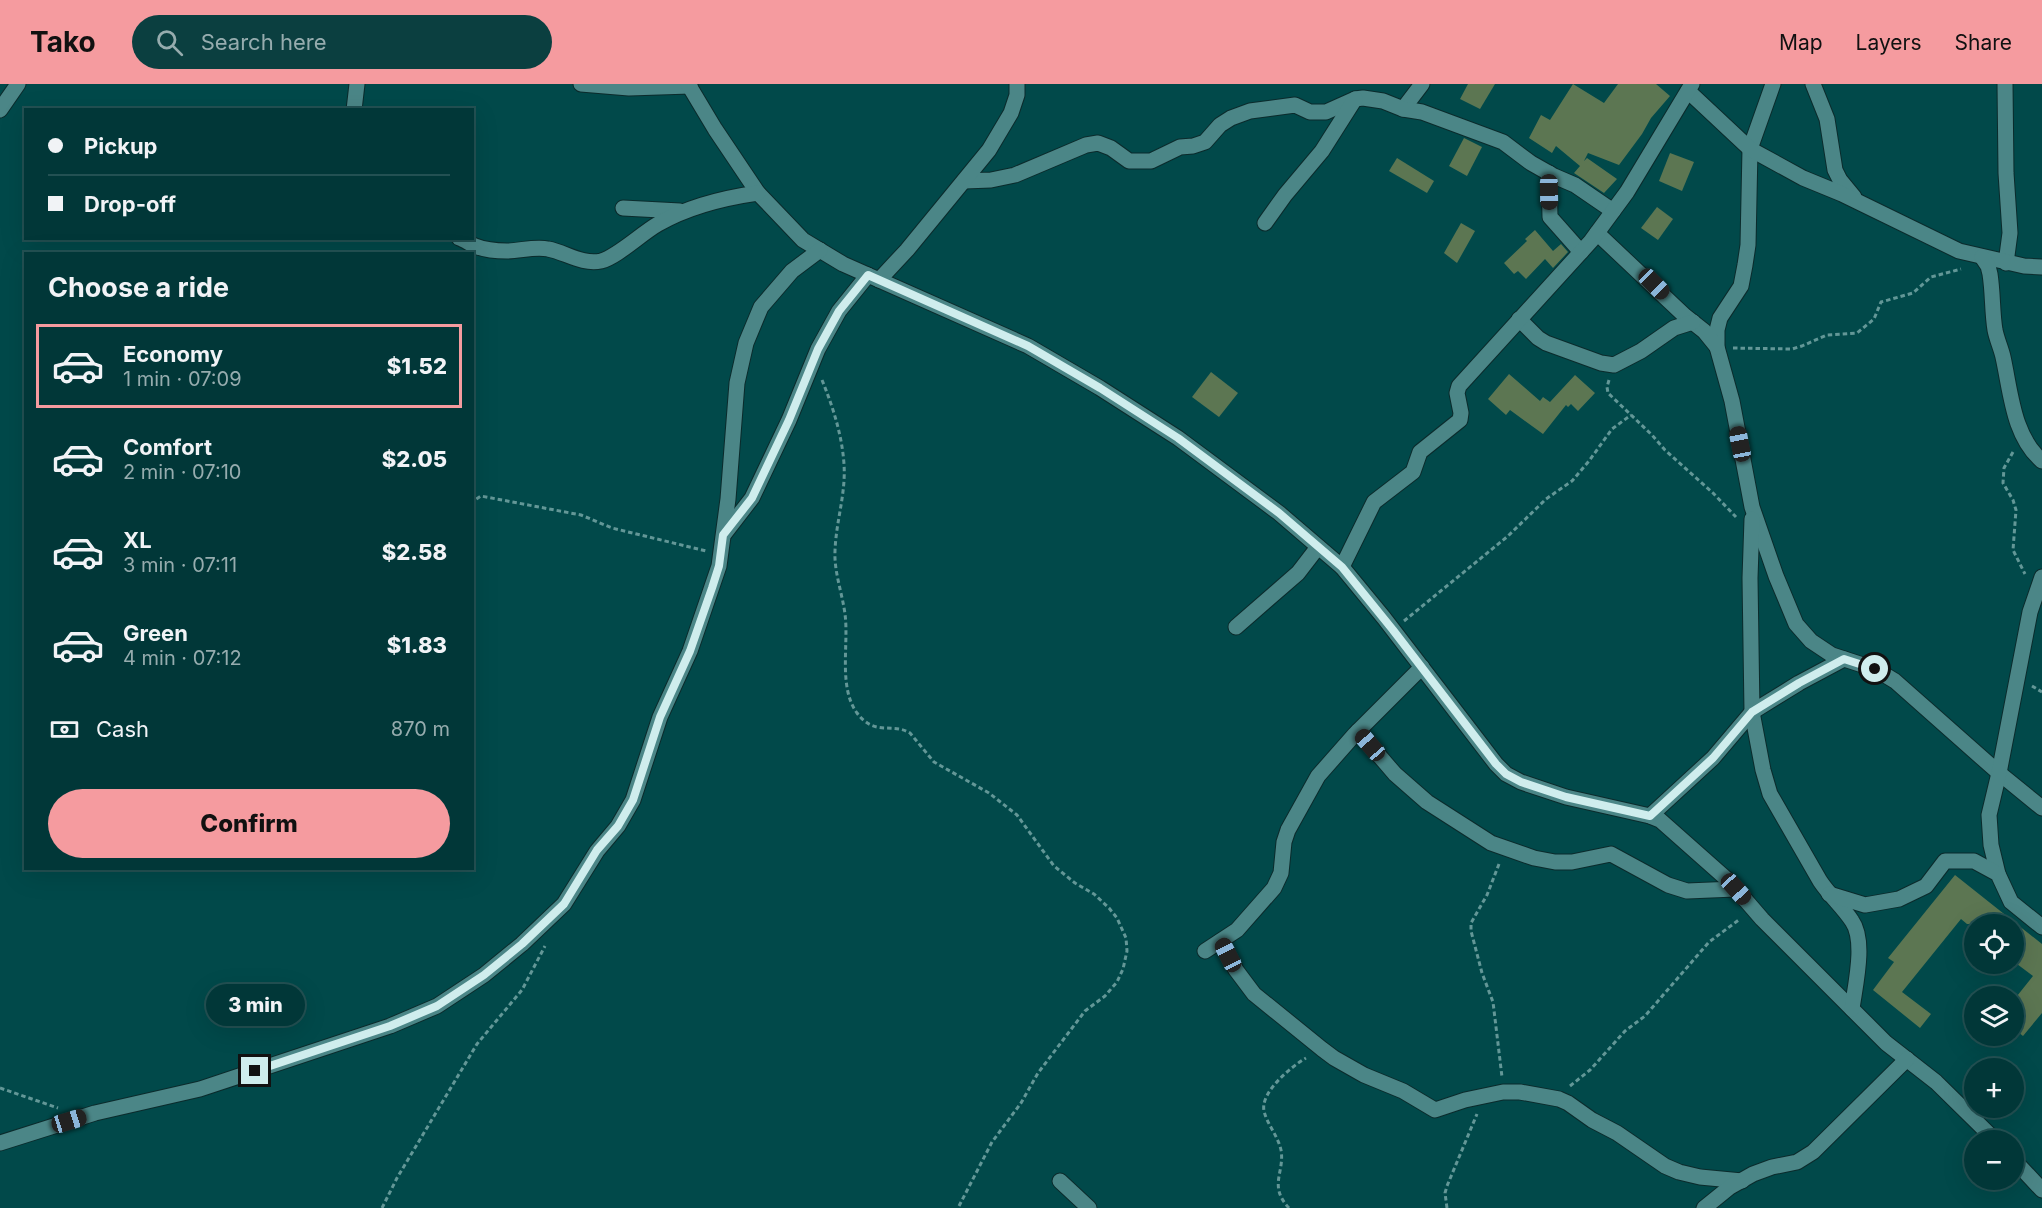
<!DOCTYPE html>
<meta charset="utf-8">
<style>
body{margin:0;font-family:Inter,sans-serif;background:#0b3f40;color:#f1f3f6;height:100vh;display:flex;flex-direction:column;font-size:22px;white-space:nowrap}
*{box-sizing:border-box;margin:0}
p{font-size:20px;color:#96acae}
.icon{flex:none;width:33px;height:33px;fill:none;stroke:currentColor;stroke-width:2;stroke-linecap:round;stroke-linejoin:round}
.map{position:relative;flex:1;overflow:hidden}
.side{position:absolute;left:24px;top:168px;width:450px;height:618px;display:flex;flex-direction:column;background:#013738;border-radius:0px;box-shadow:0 6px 24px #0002,0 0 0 2px #235153}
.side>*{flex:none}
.hud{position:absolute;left:24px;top:24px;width:450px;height:132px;border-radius:0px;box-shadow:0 6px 24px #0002,0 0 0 2px #235153;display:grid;align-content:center;height:132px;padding:0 24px;background:#013738}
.controls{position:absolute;left:1964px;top:830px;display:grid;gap:12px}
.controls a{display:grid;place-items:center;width:60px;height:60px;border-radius:50%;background:#013738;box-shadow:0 6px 24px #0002,0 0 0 2px #235153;font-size:30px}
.end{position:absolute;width:27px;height:27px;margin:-14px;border:8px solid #cfeded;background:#111;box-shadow:0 0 0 3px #111}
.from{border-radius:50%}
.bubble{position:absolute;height:42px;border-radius:21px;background:#013738;box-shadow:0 6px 24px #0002,0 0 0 2px #235153;font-size:20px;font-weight:800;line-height:42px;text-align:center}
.car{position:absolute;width:18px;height:36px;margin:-18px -9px;border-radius:8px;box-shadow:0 0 4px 2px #0007;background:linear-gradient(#222 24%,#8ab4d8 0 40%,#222 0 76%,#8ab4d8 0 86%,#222 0)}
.hud b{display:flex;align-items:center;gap:21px;height:57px;font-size:22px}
.hud b+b{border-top:2px solid #235153}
.hud i{width:15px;height:15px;background:#f1f3f6}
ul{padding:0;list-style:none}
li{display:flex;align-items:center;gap:18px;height:84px;margin:0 12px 9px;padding:0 12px;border:3px solid transparent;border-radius:0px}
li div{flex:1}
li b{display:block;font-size:22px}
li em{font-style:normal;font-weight:800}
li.selected{border-color:#f59b9f}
li>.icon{width:54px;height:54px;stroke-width:1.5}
h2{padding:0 24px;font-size:27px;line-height:72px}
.pay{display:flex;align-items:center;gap:15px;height:66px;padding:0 24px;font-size:22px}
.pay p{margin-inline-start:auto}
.button{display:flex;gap:12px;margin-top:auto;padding:12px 24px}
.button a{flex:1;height:69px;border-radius:36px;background:#f59b9f;color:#111;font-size:24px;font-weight:800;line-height:69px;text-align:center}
header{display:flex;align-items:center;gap:36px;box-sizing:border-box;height:84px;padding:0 30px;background:#f59b9f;color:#111}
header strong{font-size:28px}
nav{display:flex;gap:33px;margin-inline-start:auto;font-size:21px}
.search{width:420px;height:54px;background:#0b3f40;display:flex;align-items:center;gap:15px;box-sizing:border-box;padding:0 21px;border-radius:33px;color:#96acae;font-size:22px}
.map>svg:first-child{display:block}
</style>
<header>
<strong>Tako</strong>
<div class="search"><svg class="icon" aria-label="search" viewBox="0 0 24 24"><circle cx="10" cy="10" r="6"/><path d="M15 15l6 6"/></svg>Search here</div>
<nav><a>Map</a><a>Layers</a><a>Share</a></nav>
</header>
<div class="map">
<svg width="2042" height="1124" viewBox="0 0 2042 1124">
<rect width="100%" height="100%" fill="#01494a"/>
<g fill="#5c7652">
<polygon points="1468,0 1495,0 1480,25 1460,15"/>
<polygon points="1573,0 1604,19 1618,0 1656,0 1670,12 1651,34 1642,50 1619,81 1588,69 1584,77 1587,74 1617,95 1604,109 1574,89 1580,82 1556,62 1552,69 1529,54 1541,31 1550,36"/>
<polygon points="1464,54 1482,63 1467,92 1449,82"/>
<polygon points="1670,69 1694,78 1682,107 1659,97"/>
<polygon points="1397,74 1434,97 1427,109 1389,87"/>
<polygon points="1657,123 1673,135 1658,156 1641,144"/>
<polygon points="1461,139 1475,147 1457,179 1444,169"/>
<polygon points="1535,146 1553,167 1561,160 1568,168 1553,184 1545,175 1526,195 1518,187 1514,190 1504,179 1527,157 1525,155"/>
<polygon points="1211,288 1238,309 1219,333 1192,313"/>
<polygon points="1509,290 1540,317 1543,313 1550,318 1575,291 1595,309 1578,327 1571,320 1568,323 1566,321 1543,350 1510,326 1506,331 1488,315"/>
<polygon points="1955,791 2042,860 2042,929 2023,952 2013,944 2013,917 2033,892 2013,877 2013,840 1967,840 1961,835 1902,908 1931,930 1920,944 1873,906 1894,878 1888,874"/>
</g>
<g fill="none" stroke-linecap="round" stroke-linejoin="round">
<defs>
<g id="minor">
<polyline points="581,0 629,4 690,2"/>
<polyline points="688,0 715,45 758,109 803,156 843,180 1028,262 1100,304 1178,354 1279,429 1342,483 1384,534 1496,680 1506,690 1521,698 1566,713 1650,732 1660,736 1730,798 1762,835 1886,959 1936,998 1995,1056"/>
<polyline points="1773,0 1750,65 1748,161 1745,181 1741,202 1720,234 1717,246 1717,263 1732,317 1752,423 1776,492 1796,540 1811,557 1832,571 1875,585 1895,597 1999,689 2042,724"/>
<polyline points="1813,0 1827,35 1835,86 1840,96 1854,113"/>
<polyline points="2005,0 2006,89 2010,149 2006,179"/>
<polyline points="1688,7 1750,65 1803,94 1842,110 1959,167 2024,182 2042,183"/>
<polyline points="1403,25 1422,0"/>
<polyline points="0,26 18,0"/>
<polyline points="354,26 357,0"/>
<polyline points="1549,89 1550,133 1581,168"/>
<polyline points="964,97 991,96 1015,91 1086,61 1098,59 1111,64 1129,77 1151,77 1180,63 1193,62 1205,58 1220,41 1231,34 1250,27 1295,21 1310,28 1326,28 1355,15 1363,14 1383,17 1403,25 1422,28 1503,58 1531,79 1554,92 1575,101 1613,127"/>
<polyline points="623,124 680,127"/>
<polyline points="1265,139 1285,111 1322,67 1355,15"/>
<polyline points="1597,149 1685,232 1704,247 1717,263"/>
<path d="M459,154C465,156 470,160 475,162C485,166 496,167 507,167C520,167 535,162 548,165C565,168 582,181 601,177C617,173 642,149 658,140C689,122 723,114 758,109"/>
<path d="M1982,173L1988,182L1990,190C1993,209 1992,228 1995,246C1997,256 2001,264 2003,273C2011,309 2013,352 2042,377"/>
<polyline points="879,196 907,166 989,66 1011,29 1017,11 1017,0"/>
<polyline points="1519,235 1538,254 1546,259 1601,279 1614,281 1641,267 1674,244 1693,238"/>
<path d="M1752,435L1750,494L1752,628L1763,686L1770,710L1820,797C1830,812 1843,823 1852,837C1866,857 1855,902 1852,925"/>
<polyline points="725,449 752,414 789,336 818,265 839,227 868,191"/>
<polyline points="1342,483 1374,418 1413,388 1420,368 1460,336 1461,329 1457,309 1459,302 1591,157 1627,108 1692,0"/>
<polyline points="1236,543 1298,489 1318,463"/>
<polyline points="1358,647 1395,690 1427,718 1491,759 1534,774 1555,778 1572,778 1611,770 1668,801 1687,807 1735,805"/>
<polyline points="1650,732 1713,674 1752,628 1799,599 1844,575"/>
<polyline points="1998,790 1991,761 1989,731 1999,689 2030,528 2042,493"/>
<polyline points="1829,810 1865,821 1899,815 1926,802 1945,777 1974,777 1998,790 2011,818 2042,843"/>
<polyline points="1221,857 1236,886 1254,910 1322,965 1334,974 1364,991 1403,1007 1435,1026 1465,1016 1503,1008 1520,1008 1559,1015 1568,1019 1592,1036 1617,1049 1665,1082 1679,1088 1700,1093 1742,1097"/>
<polyline points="1205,867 1237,846 1274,804 1281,789 1284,758 1288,746 1318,692 1355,650 1422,583"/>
<polyline points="0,1059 95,1029 200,1005 390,942 437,922 484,891 522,860 564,820 597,767 618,742 633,716 660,633 690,567 719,482 728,415 737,299 746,259 761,223 792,187 820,166"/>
<polyline points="2013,1075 2042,1106"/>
<polyline points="1060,1097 1089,1124"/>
<polyline points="1704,1124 1730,1103 1753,1090 1772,1083 1797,1078 1813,1068 1907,975"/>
</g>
</defs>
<use href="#minor" stroke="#0b2b2c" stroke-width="17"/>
<g stroke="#639797" stroke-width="3" stroke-dasharray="4.5 3" stroke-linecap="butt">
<polyline points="1733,264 1792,265 1802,262 1827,251 1857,249 1874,235 1881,218 1913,209 1931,193 1961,185"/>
<path d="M822,296C833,323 842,351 844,380C846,410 836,437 835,467C834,488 842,508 845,530C849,560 838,603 857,629C875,653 892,638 910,649L934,678L989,709L1017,731L1054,782L1075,799L1094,810L1109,824L1117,834L1126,854L1127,867L1123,885L1117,898L1105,912L1085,927L1038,989L1021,1019L992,1058L958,1124"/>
<polyline points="1609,296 1607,303 1608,309 1652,351 1665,366 1713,409 1736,433"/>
<polyline points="2013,368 2004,384 2003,399 2013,416 2016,426 2013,466 2025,490"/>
<polyline points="472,421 475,416 481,412 581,431 612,444 706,467"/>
<polyline points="1404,537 1508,452 1546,415 1572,397 1589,377 1612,345 1631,331"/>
<polyline points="2032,602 2042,608"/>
<polyline points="1499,780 1487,811 1471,839 1471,847 1482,889 1493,918 1502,993"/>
<polyline points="1570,1002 1590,986 1625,947 1645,932 1709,858 1740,835"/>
<polyline points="0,1004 58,1024"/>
<polyline points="382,1124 397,1094 477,960 522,906 545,862"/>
<path d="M1289,1124C1268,1102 1285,1088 1281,1066C1278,1052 1267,1040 1264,1027C1260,1008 1292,982 1306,974"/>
<polyline points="1447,1124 1445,1109 1447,1102 1477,1030"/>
</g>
<use href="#minor" stroke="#4b8687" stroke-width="15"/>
</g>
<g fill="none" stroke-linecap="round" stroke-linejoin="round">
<polyline stroke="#cfeded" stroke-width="8" points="255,987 390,942 437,922 484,891 522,860 564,820 597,766 618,742 633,716 660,633 690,567 712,504 719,482 723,451 752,414 789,336 818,265 839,227 868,191 1028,262 1100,304 1178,354 1279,429 1342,483 1393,546 1496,680 1506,690 1521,698 1566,713 1650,732 1713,674 1752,628 1799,599 1844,575 1875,585"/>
</g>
</svg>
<div class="controls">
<a><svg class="icon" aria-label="locate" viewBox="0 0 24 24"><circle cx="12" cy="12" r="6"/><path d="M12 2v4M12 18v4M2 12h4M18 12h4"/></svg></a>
<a><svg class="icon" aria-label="layers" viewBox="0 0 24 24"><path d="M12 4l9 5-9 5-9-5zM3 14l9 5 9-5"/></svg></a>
<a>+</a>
<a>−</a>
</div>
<i class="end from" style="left:1875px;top:585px"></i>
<i class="end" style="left:255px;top:987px"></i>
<div class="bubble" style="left:206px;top:900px;width:99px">3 min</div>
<i class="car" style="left:1549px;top:108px;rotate:179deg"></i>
<i class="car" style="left:1654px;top:200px;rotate:135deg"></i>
<i class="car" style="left:1740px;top:360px;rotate:349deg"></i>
<i class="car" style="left:1370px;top:661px;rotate:319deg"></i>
<i class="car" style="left:1736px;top:805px;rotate:138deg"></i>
<i class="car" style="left:1228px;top:871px;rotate:333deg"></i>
<i class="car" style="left:69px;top:1037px;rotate:73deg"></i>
<div class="hud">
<b><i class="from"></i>Pickup</b>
<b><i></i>Drop-off</b>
</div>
<section class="side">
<h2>Choose a ride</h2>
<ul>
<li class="selected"><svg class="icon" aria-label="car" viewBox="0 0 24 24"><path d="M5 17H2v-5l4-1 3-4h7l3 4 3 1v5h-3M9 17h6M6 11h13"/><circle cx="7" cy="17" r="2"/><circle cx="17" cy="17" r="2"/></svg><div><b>Economy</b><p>1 min · 07:09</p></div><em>$1.52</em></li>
<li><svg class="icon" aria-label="car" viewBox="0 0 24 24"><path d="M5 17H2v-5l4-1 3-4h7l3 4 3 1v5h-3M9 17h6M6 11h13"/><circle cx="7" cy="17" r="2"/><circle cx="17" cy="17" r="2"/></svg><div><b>Comfort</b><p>2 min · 07:10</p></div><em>$2.05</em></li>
<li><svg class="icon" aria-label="car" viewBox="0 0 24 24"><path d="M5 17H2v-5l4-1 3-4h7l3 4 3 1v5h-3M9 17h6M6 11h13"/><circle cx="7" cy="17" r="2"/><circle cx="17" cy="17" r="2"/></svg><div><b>XL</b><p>3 min · 07:11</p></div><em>$2.58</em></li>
<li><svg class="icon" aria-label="car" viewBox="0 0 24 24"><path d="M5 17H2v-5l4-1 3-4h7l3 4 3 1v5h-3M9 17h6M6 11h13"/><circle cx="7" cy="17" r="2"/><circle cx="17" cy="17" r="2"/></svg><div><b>Green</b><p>4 min · 07:12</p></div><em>$1.83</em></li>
</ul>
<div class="pay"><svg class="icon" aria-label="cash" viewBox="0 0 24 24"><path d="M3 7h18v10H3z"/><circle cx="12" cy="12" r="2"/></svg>Cash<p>870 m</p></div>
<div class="button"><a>Confirm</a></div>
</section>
</div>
